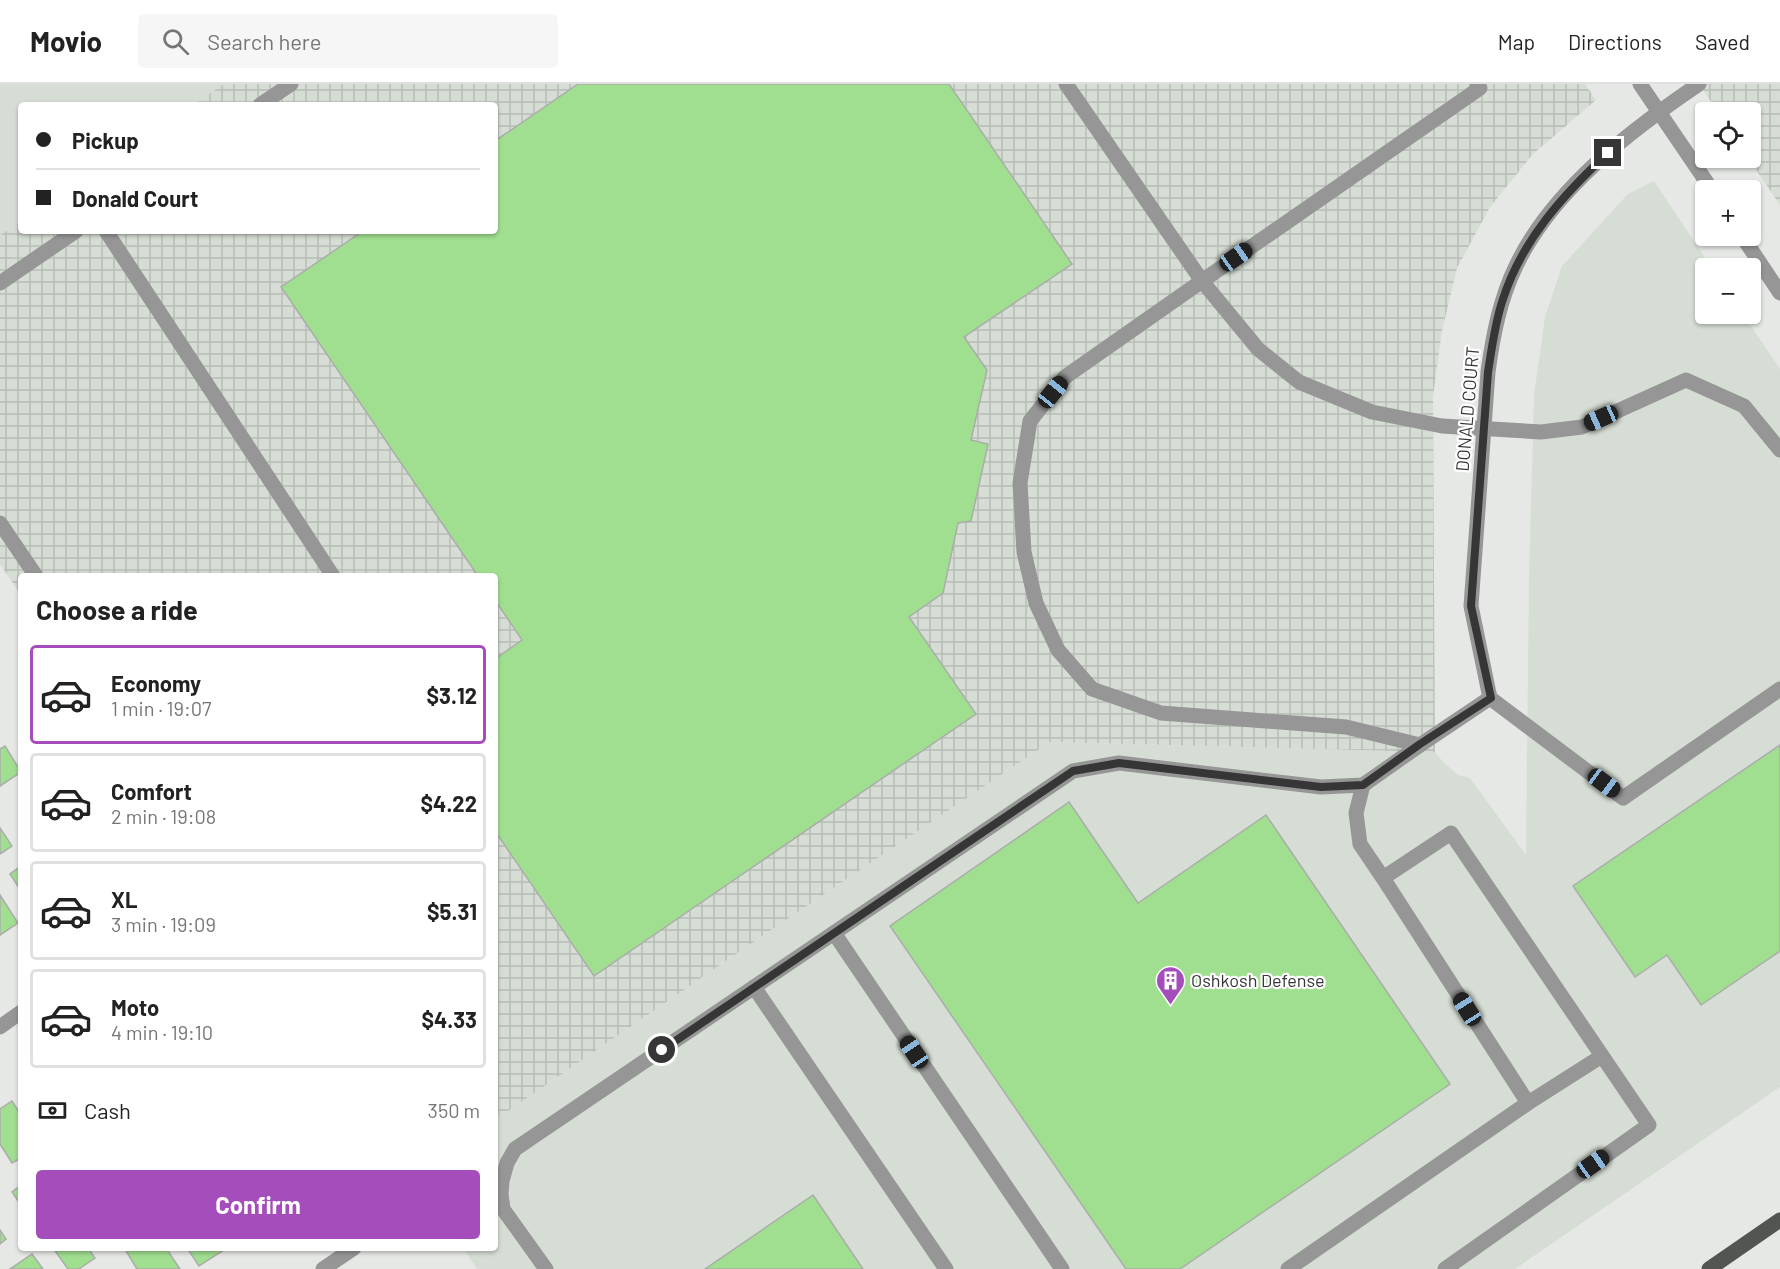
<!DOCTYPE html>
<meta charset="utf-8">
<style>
body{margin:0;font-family:Barlow,sans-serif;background:#f6f6f6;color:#222;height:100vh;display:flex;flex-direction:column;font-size:22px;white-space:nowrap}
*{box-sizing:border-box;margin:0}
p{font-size:20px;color:#767676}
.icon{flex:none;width:33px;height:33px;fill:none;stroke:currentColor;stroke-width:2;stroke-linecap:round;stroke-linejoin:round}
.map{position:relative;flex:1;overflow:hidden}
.sheet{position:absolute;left:18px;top:489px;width:480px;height:678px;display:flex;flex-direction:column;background:#fff;border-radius:6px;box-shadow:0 2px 4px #0004}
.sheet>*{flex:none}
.banner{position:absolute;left:18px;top:18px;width:480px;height:132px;border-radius:6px;box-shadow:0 2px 4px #0004;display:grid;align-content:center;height:132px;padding:0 18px;background:#fff}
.controls{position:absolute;left:1695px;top:18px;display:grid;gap:12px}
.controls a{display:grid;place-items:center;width:66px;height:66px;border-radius:6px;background:#fff;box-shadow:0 2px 4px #0004;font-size:30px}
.end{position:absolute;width:27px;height:27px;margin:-14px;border:8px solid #353635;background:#fff;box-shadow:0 0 0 3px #fff}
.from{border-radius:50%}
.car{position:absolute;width:18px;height:36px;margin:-18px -9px;border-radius:8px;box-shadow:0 0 4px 2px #0007;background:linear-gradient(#222 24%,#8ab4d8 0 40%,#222 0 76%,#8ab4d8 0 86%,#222 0)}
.banner b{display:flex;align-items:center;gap:21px;height:57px;font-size:22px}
.banner b+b{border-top:2px solid #e0e0e0}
.banner i{width:15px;height:15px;background:#222}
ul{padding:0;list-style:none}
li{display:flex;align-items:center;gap:18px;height:99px;margin:0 12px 9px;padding:0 6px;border:3px solid #e0e0e0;border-radius:6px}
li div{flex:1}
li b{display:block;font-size:22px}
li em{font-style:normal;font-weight:700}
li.selected{border-color:#a54dba}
li>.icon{width:54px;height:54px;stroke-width:1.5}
h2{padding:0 18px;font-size:27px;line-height:72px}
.pay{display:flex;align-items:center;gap:15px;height:66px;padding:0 18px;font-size:22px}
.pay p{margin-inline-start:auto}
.primary-button{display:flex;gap:12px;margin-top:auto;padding:12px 18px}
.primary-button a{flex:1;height:69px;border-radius:6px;background:#a54dba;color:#fff;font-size:24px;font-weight:700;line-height:69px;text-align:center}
header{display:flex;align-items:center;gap:36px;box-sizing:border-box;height:84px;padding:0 30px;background:#fff;border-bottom:2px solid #e0e0e0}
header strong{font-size:28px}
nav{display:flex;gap:33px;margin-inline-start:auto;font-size:21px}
.search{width:420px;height:54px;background:#f6f6f6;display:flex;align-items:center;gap:15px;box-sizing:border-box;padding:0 21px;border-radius:6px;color:#767676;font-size:22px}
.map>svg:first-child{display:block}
</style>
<header>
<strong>Movio</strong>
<div class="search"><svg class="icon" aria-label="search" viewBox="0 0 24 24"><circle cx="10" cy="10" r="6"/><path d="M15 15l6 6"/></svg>Search here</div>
<nav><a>Map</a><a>Directions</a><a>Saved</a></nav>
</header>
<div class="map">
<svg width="1780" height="1185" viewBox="0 0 1780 1185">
<defs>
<pattern id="industrial-grid" width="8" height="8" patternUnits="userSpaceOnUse" patternTransform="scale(1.5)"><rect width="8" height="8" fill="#d6ddd4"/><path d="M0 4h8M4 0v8" fill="none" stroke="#b8beb7"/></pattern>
</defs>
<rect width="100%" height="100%" fill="#e6e8e5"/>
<g fill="#d6ddd4">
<polygon points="0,0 224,0 193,21 21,21 21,137 0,151"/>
<polygon points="1654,97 1712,184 1706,184 1706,230 1743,230 1780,285 1780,1003 1515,1185 477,1185 463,1164 495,1164 495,1036 768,848 1050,658 1435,668 1443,678 1458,691 1470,694 1526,771 1529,491 1534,311 1545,233 1562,182 1628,110"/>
</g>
<g fill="url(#industrial-grid)">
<polygon points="224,0 1585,0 1596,16 1532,71 1490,123 1457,184 1442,247 1433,312 1435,668 1050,658 768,848 495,1036 495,492 21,492 21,511 0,480 0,151 21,137 21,147 495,147 495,21 193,21"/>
<polygon points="1699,0 1780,0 1780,121 1748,74 1750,74 1750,28 1718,28"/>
</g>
<g fill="#a0de90" stroke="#abadab" stroke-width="1.5">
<polygon points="578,0 949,0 1072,180 964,253 987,286 971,356 988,360 971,437 958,439 943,509 909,533 976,630 594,892 495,747 495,575 522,556 495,516 495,492 478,492 281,203 363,147 495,147 495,57"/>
<polygon points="1780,661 1780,867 1701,921 1667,871 1635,893 1573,802"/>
<polygon points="5,662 21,688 0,702 0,665"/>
<polygon points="1069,718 1138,819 1266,731 1450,1000 1180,1185 1126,1185 890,842"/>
<polygon points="0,744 12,762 0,770"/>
<polygon points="21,782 21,807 10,790"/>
<polygon points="0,811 18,839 0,851"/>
<polygon points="12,1017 21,1031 21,1074 12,1079 0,1060 0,1025"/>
<polygon points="21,1101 21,1121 12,1108"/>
<polygon points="813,1111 863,1185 705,1185"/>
<polygon points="0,1146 6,1155 0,1160"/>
<polygon points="53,1164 88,1164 95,1174 79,1185 68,1185"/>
<polygon points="130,1164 166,1164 180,1185 137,1185 126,1167"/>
<polygon points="187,1164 227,1164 199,1182"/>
<polygon points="32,1170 43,1185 10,1185"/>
</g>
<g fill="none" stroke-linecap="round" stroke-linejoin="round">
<g stroke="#959695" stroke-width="15">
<polyline points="1066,0 1202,197 1065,293 1030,337 1020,399 1024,468 1036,519 1058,566 1092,605 1161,629 1346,643 1420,661 1490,614"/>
<polyline points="1477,0 1480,4 1202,197 1258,265 1299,298 1372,328 1442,342 1541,348 1582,343 1686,296 1744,322 1780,366"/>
<polyline points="1640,0 1712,106"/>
<polyline points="260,21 291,0"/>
<polyline points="106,147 333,492"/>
<polyline points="1742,152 1780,209"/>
<polyline points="0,199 76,147"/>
<polyline points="0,439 36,492"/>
<path d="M1490,614L1471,522L1488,288C1493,251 1500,215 1516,182C1552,106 1631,46 1699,0"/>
<polyline points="1490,614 1623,714 1780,605"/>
<polyline points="1363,701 1356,729 1360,760 1383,794"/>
<polyline points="834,849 1062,1185"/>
<polyline points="754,903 946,1185"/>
<polyline points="0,943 21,928"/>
<polyline points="1528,1019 1602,972"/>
<polyline points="323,1185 354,1164"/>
<polyline points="546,1185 503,1125 501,1110 502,1097 507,1079 515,1065 1073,687 1119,679 1321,703 1363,701 1420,661"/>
<polyline points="1288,1185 1528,1019 1383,794 1451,749 1649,1041 1445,1185"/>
</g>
<polyline stroke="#535553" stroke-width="15" points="1709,1185 1780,1136"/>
</g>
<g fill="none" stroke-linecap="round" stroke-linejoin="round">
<path stroke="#353635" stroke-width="8" d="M662,966L1073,687L1119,679L1321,703L1363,701L1420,660L1491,614L1471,522L1488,288C1492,263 1495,238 1503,215C1522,156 1563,111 1608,69"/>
</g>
<defs>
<symbol id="building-pin" viewBox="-11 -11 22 30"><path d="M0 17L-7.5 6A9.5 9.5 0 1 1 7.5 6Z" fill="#a54dba" stroke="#fff"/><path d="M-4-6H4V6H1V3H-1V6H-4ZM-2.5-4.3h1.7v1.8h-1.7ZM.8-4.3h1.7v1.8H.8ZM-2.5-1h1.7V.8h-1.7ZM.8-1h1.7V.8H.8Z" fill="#fff"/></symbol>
</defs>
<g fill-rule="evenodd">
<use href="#building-pin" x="1154" y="880" width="33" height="45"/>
</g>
<g text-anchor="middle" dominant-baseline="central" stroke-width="4.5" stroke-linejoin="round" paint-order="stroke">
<g font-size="18" fill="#353635" stroke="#fff">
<text transform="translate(1467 325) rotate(-85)">DONALD COURT</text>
</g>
<g font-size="18" fill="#353635" stroke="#fff" text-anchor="start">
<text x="1191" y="896">Oshkosh Defense</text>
</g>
</g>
</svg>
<div class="controls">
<a><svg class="icon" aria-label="locate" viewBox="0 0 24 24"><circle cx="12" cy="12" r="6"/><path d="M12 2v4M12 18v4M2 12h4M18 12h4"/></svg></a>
<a>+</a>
<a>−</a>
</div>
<i class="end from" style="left:662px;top:966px"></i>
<i class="end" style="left:1608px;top:69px"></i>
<i class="car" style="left:1236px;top:173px;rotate:55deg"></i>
<i class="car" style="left:1053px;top:308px;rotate:39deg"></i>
<i class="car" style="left:1601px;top:334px;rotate:246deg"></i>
<i class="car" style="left:1604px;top:699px;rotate:127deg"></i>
<i class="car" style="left:1467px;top:925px;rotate:328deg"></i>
<i class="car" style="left:914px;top:968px;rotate:326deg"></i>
<i class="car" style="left:1593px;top:1080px;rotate:55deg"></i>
<div class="banner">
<b><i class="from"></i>Pickup</b>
<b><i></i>Donald Court</b>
</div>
<section class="sheet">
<h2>Choose a ride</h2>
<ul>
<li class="selected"><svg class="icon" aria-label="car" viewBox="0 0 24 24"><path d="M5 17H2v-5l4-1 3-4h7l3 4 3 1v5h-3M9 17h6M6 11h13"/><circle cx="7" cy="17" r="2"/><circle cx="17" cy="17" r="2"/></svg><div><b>Economy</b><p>1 min · 19:07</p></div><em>$3.12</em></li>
<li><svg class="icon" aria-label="car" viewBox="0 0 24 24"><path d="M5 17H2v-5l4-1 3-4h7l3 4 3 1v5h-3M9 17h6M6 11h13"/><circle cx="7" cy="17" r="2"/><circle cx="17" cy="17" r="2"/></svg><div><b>Comfort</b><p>2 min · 19:08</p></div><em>$4.22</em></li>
<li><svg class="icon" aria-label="car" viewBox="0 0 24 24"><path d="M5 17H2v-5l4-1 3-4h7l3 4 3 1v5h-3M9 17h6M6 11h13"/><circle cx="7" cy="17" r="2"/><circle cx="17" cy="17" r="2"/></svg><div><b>XL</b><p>3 min · 19:09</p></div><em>$5.31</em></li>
<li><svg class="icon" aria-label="car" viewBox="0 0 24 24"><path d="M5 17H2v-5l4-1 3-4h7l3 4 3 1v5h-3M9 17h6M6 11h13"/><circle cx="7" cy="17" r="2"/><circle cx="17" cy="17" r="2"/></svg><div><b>Moto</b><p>4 min · 19:10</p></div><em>$4.33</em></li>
</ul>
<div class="pay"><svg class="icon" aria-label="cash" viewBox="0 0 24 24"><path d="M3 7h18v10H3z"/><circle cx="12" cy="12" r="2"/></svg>Cash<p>350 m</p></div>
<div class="primary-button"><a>Confirm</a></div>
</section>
</div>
